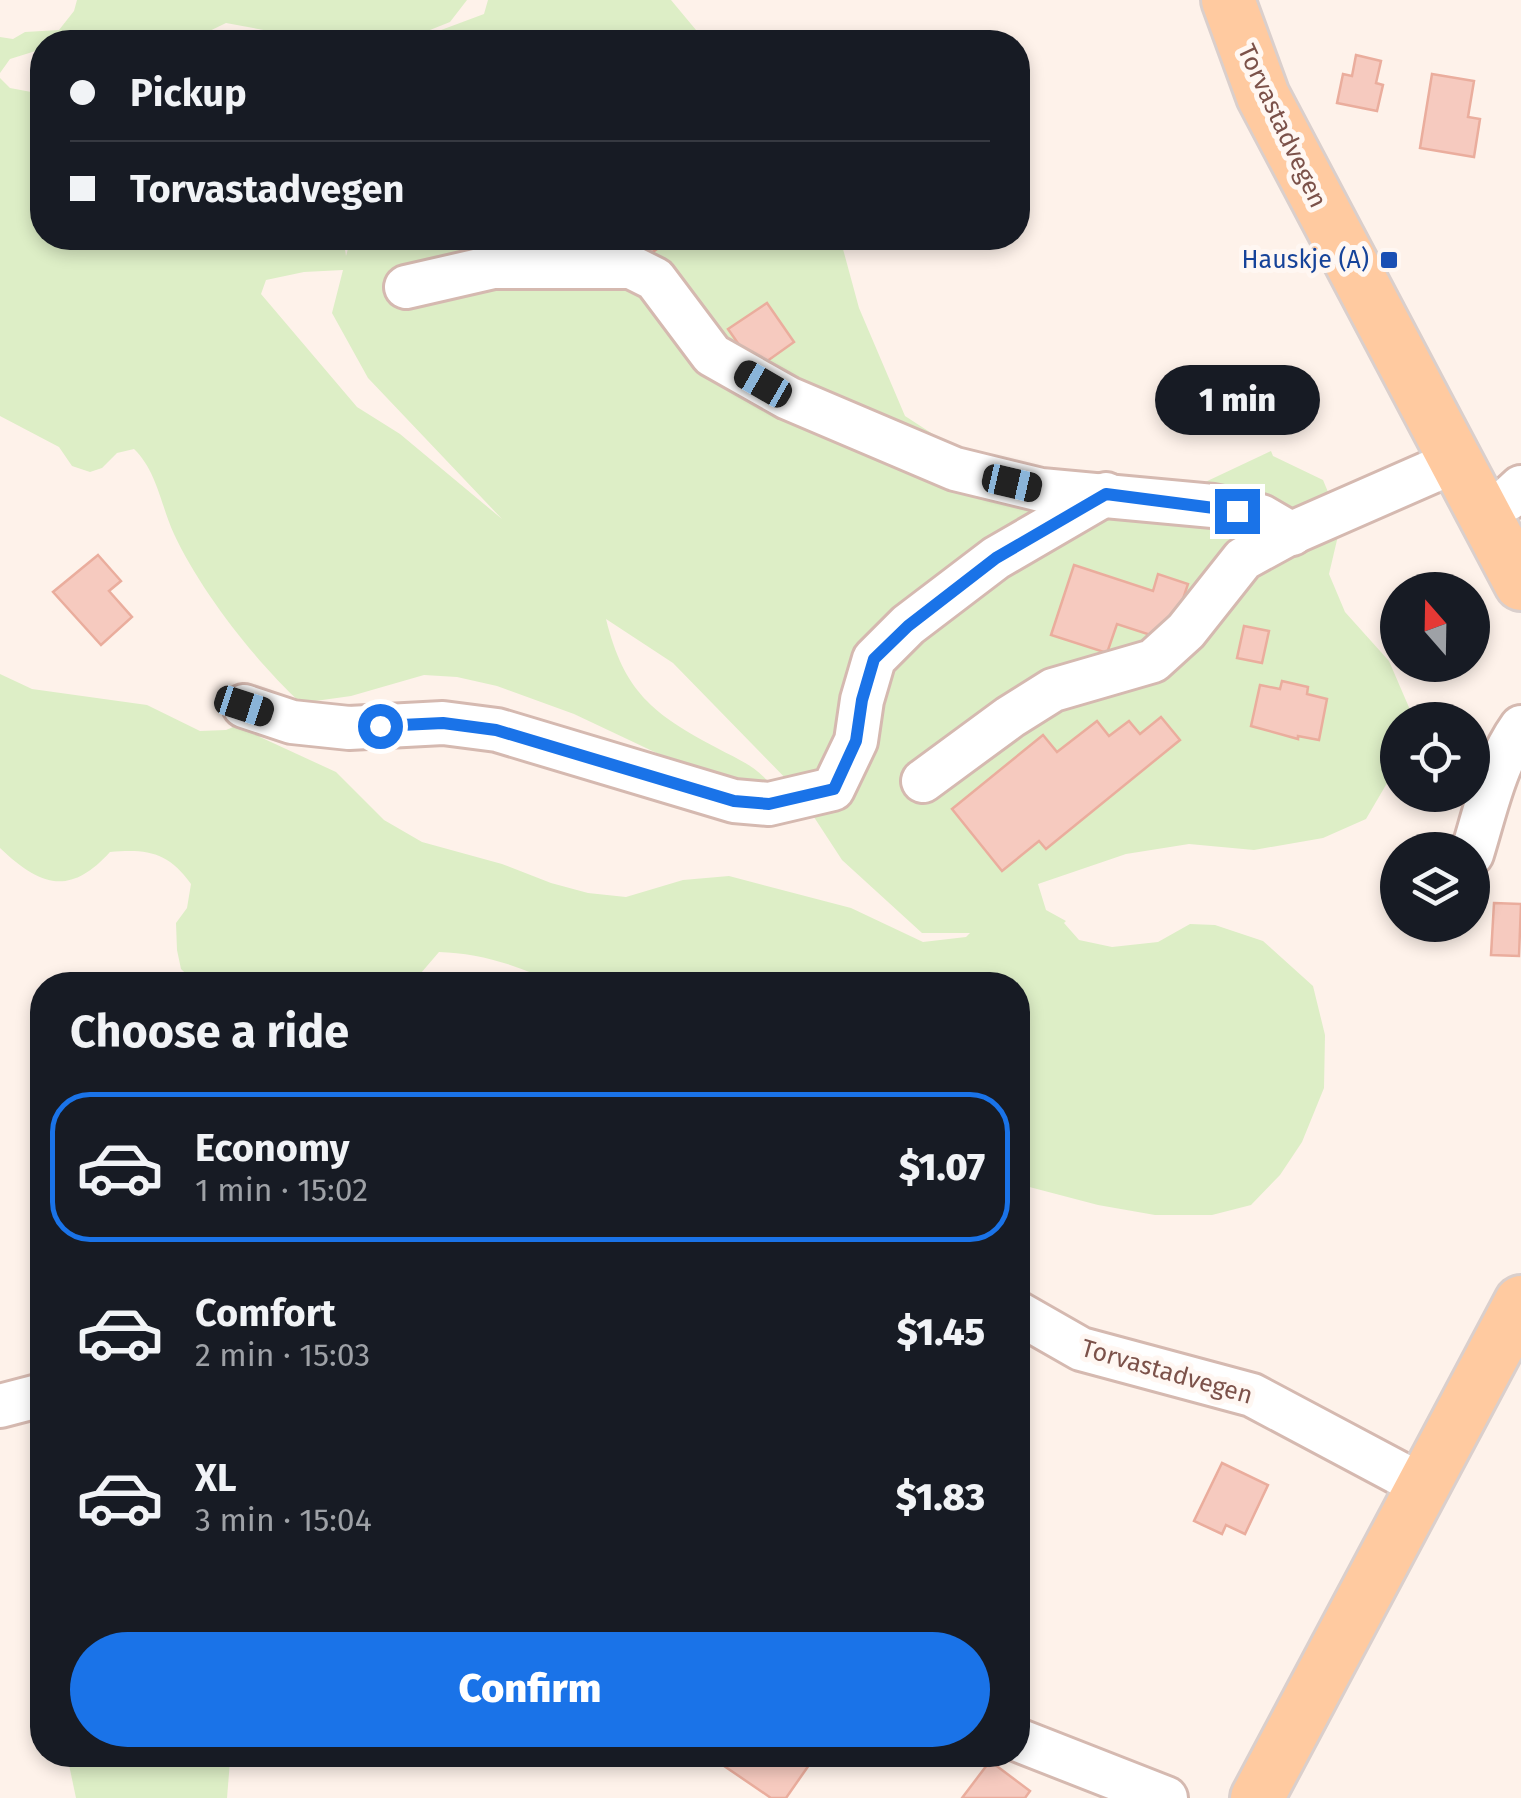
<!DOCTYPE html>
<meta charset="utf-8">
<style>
body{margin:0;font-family:"Fira Sans",sans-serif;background:#242831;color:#f1f3f6;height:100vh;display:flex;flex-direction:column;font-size:38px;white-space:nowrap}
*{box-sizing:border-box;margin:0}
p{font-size:32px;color:#9ea1a6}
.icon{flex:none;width:55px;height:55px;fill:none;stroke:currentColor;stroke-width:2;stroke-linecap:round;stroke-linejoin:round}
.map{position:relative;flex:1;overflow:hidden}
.details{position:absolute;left:30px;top:972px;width:1000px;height:795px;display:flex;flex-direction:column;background:#171b24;border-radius:40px;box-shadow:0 5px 15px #0003}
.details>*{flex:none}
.guide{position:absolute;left:30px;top:30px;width:1000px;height:220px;border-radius:40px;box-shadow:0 5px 15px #0003;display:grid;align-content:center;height:220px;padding:0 40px;background:#171b24}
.needle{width:65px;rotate:340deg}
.buttons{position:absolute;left:1380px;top:572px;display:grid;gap:20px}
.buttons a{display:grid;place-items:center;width:110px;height:110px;border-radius:50%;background:#171b24;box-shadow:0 5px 15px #0003;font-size:50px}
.end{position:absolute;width:45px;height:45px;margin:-22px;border:12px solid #1a73e8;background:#fff;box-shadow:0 0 0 5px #fff}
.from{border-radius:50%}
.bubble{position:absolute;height:70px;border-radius:35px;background:#171b24;box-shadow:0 5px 15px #0003;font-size:32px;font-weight:800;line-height:70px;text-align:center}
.car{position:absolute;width:30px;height:60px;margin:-30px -15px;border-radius:12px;box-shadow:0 0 8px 2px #0007;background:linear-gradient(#222 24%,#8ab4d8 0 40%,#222 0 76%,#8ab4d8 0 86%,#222 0)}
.guide b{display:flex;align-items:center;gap:35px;height:95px;font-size:38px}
.guide b+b{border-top:2px solid #363941}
.guide i{width:25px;height:25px;background:#f1f3f6}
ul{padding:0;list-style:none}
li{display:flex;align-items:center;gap:30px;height:150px;margin:0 20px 15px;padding:0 20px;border:5px solid transparent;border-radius:40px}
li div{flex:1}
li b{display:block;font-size:38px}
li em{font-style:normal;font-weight:800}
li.current{border-color:#1a73e8}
li>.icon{width:90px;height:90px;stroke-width:1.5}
h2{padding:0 40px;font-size:45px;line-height:120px}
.primary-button{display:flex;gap:20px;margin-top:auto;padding:20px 40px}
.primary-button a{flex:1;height:115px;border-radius:60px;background:#1a73e8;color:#fff;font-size:40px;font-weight:800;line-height:115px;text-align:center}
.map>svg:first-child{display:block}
</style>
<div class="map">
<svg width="1521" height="1798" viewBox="0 0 1521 1798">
<rect width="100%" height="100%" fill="#fef2ea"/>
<g fill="#ddeec6" fill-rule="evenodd">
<polygon points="77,0 467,0 450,22 415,36 385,42 328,42 226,23 187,42 132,39 42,42 42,49 10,59 0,73 0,37 13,39 25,32 59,30 74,11"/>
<polygon points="488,0 671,0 706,42 409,42 484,14"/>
<path d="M0,78L10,88L42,94V238H338L344,243L346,256L351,238H840L859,308L905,416L976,462L1167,500L1271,451L1273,456L1323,480L1341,523L1329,574L1345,612L1389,661L1414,719L1398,720L1397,766L1366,819L1323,838L1254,850L1189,844L1126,854L1038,884L1046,910L1066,921L1064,923L1079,940L1112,947L1158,942L1190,924L1215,925L1263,941L1313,986L1325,1035L1324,1088L1302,1142L1280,1175L1251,1205L1212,1215H1155L1098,1205L1018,1184V985H557C522,966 479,953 439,952L421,973L415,985H198L181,969L177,950L176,923L187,908L191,884C168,852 148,849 110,852C70,896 41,887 0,848V674L32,689L147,705L200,731L226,730L250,720L260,737L336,772L384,820L422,842L502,864L551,883L588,893L626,897L683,880L729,876L851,908L923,942L966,937L970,933H922L842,860L795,788L673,663L606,619C624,692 653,714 717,748C741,761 757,766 773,788L699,773L574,714L497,686L457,677L424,675L351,696L301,703C255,661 200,590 174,534C161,506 157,471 134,449L117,453L102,468L90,472L72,466L59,447L0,416ZM343,270L332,313L368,378L502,519L400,434L357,407L261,294L266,280L304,272Z"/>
<polygon points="67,1755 226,1755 230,1761 227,1798 76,1798"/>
</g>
<g fill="#f6cabf" stroke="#eaad9d" stroke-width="2.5">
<polygon points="1356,55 1381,61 1376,83 1383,85 1377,111 1337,103 1343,74 1352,76"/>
<polygon points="1432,74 1474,81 1468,117 1480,119 1474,157 1420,148"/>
<polygon points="629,238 673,238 644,258"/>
<polygon points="767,303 794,342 756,369 728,329"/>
<polygon points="98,555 121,581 109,591 132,617 101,645 53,592"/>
<polygon points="1074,565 1153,591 1158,574 1188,584 1169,641 1117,624 1107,653 1051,635"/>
<polygon points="1244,626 1269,631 1262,663 1237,658"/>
<polygon points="1282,681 1308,687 1307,694 1327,699 1319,740 1298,736 1298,739 1251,726 1260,685 1280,689"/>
<polygon points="1161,717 1180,740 1046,849 1039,841 1002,871 952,809 1043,735 1057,752 1097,721 1109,736 1129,721 1140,734"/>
<polygon points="1494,903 1521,904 1519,956 1491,955"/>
<polygon points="1222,1463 1268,1485 1245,1534 1226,1525 1222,1534 1194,1521"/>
<polygon points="708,1755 816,1755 786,1798 771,1798"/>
<polygon points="990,1761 1030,1791 1025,1798 962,1798"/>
</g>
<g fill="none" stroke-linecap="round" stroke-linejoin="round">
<defs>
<g id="minor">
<polyline points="406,287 493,267 631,267 655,279 712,355 788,398 955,469 1041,490 1213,506 1261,516 1292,534"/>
<polyline points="1484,511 1508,499 1521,487"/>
<polyline points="244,706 292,722 349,728 443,723 497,730 734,801 769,804 833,789 856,741 862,700 874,659 908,625 996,558 1106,494"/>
<polyline points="923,781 1010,717 1053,690 1153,661 1186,631 1243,559 1285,536 1456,461"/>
<path d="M1472,854C1485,812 1495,763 1521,727"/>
<polyline points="1018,1313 1081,1349 1252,1395 1423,1486"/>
<polyline points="0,1406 42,1395"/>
<polyline points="1018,1740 1166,1798"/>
</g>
<g id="major">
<polyline points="1228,0 1263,96 1521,584"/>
<polyline points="1257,1798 1521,1302"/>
</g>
</defs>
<use href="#minor" stroke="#d5b9b0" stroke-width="48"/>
<use href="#major" stroke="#dacfcc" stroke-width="58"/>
<use href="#minor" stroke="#fff" stroke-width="42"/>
<use href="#major" stroke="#ffcaa0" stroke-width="52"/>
</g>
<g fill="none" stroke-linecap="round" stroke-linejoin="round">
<polyline stroke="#1a73e8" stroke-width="12" points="380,726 443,723 496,730 734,801 769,804 834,789 856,741 862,700 874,659 908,626 996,558 1106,494 1237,511"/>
</g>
<rect fill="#1a4fb4" stroke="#fff7f2" stroke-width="4" x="1379" y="250" width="20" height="20" rx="5"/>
<g text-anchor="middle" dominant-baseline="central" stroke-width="10" stroke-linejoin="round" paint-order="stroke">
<g font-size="25" fill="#7c524a" stroke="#fff7f2">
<text transform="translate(1282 126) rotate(65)">Torvastadvegen</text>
<text transform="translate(1167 1372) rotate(16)">Torvastadvegen</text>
</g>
<g font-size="25" fill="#164399" stroke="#fff7f2" text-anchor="end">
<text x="1369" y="260">Hauskje (A)</text>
</g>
</g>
</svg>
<div class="buttons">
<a><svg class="needle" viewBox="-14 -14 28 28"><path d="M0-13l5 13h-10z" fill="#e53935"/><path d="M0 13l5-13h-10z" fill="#9ea1a6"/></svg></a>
<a><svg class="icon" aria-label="locate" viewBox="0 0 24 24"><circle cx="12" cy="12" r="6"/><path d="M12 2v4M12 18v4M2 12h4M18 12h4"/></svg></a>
<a><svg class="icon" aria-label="layers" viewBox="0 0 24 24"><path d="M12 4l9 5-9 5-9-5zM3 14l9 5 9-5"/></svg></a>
</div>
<i class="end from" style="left:380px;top:726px"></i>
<i class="end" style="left:1237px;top:511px"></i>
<div class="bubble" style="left:1155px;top:365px;width:165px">1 min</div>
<i class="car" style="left:763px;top:384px;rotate:300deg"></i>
<i class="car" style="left:1012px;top:483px;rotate:103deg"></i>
<i class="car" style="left:244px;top:706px;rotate:108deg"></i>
<div class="guide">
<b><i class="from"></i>Pickup</b>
<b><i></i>Torvastadvegen</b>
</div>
<section class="details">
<h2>Choose a ride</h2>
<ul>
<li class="current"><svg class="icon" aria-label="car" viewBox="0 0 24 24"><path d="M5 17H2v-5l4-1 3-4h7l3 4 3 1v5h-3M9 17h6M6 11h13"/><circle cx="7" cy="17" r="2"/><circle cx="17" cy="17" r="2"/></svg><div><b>Economy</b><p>1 min · 15:02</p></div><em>$1.07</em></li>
<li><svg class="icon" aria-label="car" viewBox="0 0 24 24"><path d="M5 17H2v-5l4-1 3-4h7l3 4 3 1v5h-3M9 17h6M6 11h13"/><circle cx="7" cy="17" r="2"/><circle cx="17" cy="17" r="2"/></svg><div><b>Comfort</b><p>2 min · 15:03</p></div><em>$1.45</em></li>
<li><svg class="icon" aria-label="car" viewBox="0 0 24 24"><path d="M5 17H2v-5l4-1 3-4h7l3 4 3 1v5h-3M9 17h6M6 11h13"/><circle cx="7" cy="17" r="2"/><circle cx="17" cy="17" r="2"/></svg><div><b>XL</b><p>3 min · 15:04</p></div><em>$1.83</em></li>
</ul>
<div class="primary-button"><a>Confirm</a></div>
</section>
</div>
